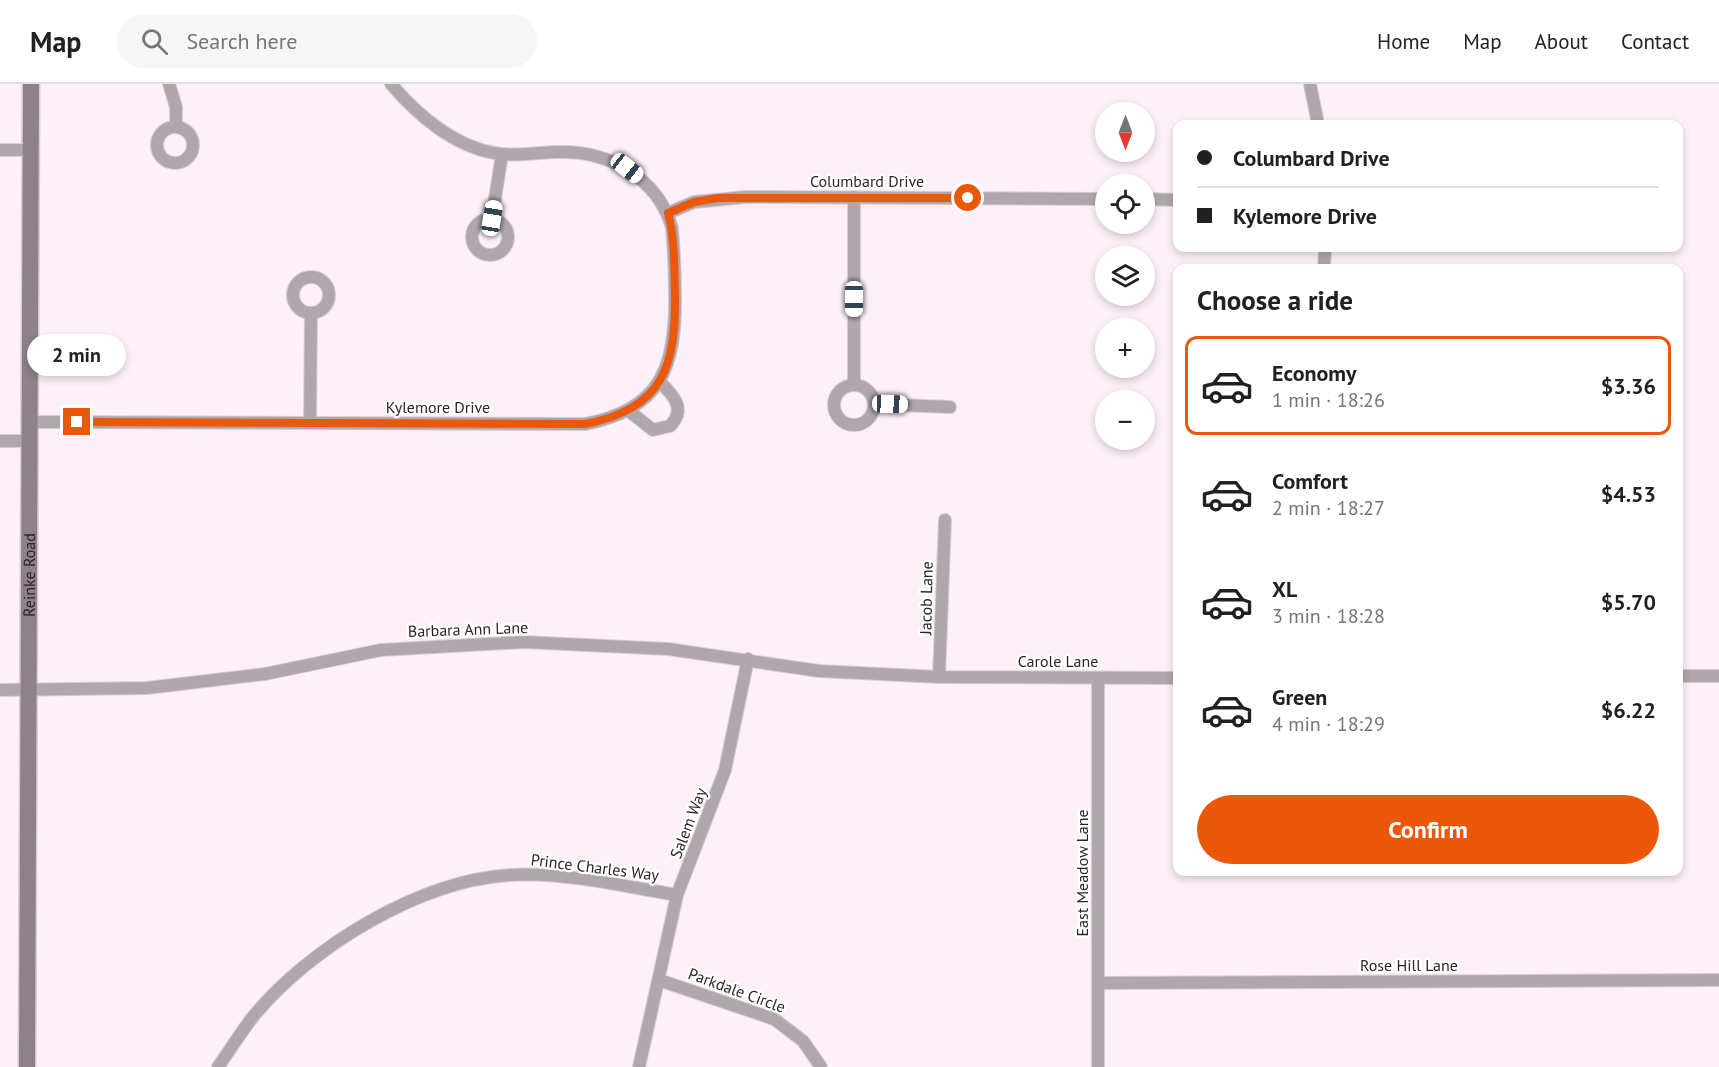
<!DOCTYPE html>
<meta charset="utf-8">
<style>
body{margin:0;font-family:"PT Sans",sans-serif;background:#f6f6f6;color:#202124;height:100vh;display:flex;flex-direction:column;font-size:22px;white-space:nowrap}
*{box-sizing:border-box;margin:0}
p{font-size:20px;color:#757577}
.icon{flex:none;width:33px;height:33px;fill:none;stroke:currentColor;stroke-width:2;stroke-linecap:round;stroke-linejoin:round}
.map{position:relative;flex:1;overflow:hidden}
.details{position:absolute;left:1173px;top:180px;width:510px;height:612px;display:flex;flex-direction:column;background:#fff;border-radius:12px;box-shadow:0 3px 9px #0003}
.details>*{flex:none}
.banner{position:absolute;left:1173px;top:36px;width:510px;height:132px;border-radius:12px;box-shadow:0 3px 9px #0003;display:grid;align-content:center;height:132px;padding:0 24px;background:#fff}
.needle{width:39px;rotate:180deg}
.buttons{position:absolute;left:1095px;top:18px;display:grid;gap:12px}
.buttons a{display:grid;place-items:center;width:60px;height:60px;border-radius:50%;background:#fff;box-shadow:0 3px 9px #0003;font-size:30px}
.end{position:absolute;width:27px;height:27px;margin:-14px;border:8px solid #ea580c;background:#fff;box-shadow:0 0 0 3px #fff}
.from{border-radius:50%}
.bubble{position:absolute;height:42px;border-radius:21px;background:#fff;box-shadow:0 3px 9px #0003;font-size:20px;font-weight:700;line-height:42px;text-align:center}
.car{position:absolute;width:18px;height:36px;margin:-18px -9px;border-radius:8px;box-shadow:0 0 4px 2px #0007;background:linear-gradient(#fff 24%,#345 0 40%,#fff 0 76%,#345 0 86%,#fff 0)}
.banner b{display:flex;align-items:center;gap:21px;height:57px;font-size:22px}
.banner b+b{border-top:2px solid #e0e0e0}
.banner i{width:15px;height:15px;background:#202124}
ul{padding:0;list-style:none}
li{display:flex;align-items:center;gap:18px;height:99px;margin:0 12px 9px;padding:0 12px;border:3px solid transparent;border-radius:12px}
li div{flex:1}
li b{display:block;font-size:22px}
li em{font-style:normal;font-weight:700}
li.current{border-color:#ea580c}
li>.icon{width:54px;height:54px;stroke-width:1.5}
h2{padding:0 24px;font-size:27px;line-height:72px}
.action{display:flex;gap:12px;margin-top:auto;padding:12px 24px}
.action a{flex:1;height:69px;border-radius:36px;background:#ea580c;color:#fff;font-size:24px;font-weight:700;line-height:69px;text-align:center}
header{display:flex;align-items:center;gap:36px;box-sizing:border-box;height:84px;padding:0 30px;background:#fff;border-bottom:2px solid #e0e0e0}
header strong{font-size:28px}
nav{display:flex;gap:33px;margin-inline-start:auto;font-size:21px}
.search{width:420px;height:54px;background:#f6f6f6;display:flex;align-items:center;gap:15px;box-sizing:border-box;padding:0 21px;border-radius:33px;color:#757577;font-size:22px}
.map>svg:first-child{display:block}
</style>
<header>
<strong>Map</strong>
<div class="search"><svg class="icon" aria-label="search" viewBox="0 0 24 24"><circle cx="10" cy="10" r="6"/><path d="M15 15l6 6"/></svg>Search here</div>
<nav><a>Home</a><a>Map</a><a>About</a><a>Contact</a></nav>
</header>
<div class="map">
<svg width="1719" height="983" viewBox="0 0 1719 983">
<rect width="100%" height="100%" fill="#fef0f8"/>
<g fill="none" stroke-linecap="round" stroke-linejoin="round">
<defs>
<g id="street">
<polyline points="169,0 176,23 176,42"/>
<polyline points="1310,0 1318,40"/>
<circle cx="175" cy="61" r="18"/>
<polyline points="0,66 30,66"/>
<polyline points="854,113 854,301"/>
<polyline points="1144,115 1178,116"/>
<polyline points="668,129 694,118 746,113 1106,115"/>
<polyline points="492,134 502,70"/>
<circle cx="490" cy="153" r="18"/>
<polyline points="1324,184 1325,164"/>
<circle cx="311" cy="211" r="18"/>
<circle cx="854" cy="321" r="20"/>
<polyline points="874,320 950,323"/>
<path d="M629,327L653,346L670,342C687,325 673,311 660,298"/>
<path d="M29,338L585,340C660,326 676,284 675,213C675,190 674,167 672,144C658,94 609,67 560,68C541,68 520,72 501,70C457,65 418,32 391,0"/>
<polyline points="310,339 311,229"/>
<polyline points="0,357 29,357"/>
<polyline points="1678,592 1719,592"/>
<polyline points="939,593 945,436"/>
<polyline points="0,606 147,604 265,590 381,566 524,558 668,565 819,587 939,593 1178,594"/>
<polyline points="659,896 774,935 803,957 821,983"/>
<polyline points="1098,899 1719,896"/>
<path d="M218,983C229,967 240,950 252,934C309,864 418,797 510,791C565,788 623,802 677,811"/>
<polyline points="639,983 677,811 725,686 748,575"/>
<polyline points="1098,983 1098,594"/>
</g>
<g id="secondary">
<path id="s1" d="M27,983L31,0"/>
</g>
</defs>
<use href="#street" stroke="#d8cbd3" stroke-width="14"/>
<use href="#secondary" stroke="#d8cbd3" stroke-width="19"/>
<use href="#street" stroke="#b0a7ac" stroke-width="12"/>
<use href="#secondary" stroke="#8f8189" stroke-width="16"/>
</g>
<g fill="none" stroke-linecap="round" stroke-linejoin="round">
<path stroke="#ea580c" stroke-width="8" d="M77,338L585,340C665,325 676,280 675,208C674,181 675,155 668,129L694,118L718,114H968"/>
</g>
<g text-anchor="middle" dominant-baseline="central" stroke-width="4.5" stroke-linejoin="round" paint-order="stroke">
<g font-size="16" fill="#2b2328" stroke="#fff">
<text x="867" y="97">Columbard Drive</text>
<text x="438" y="323">Kylemore Drive</text>
<text stroke="none"><textPath href="#s1" startOffset="492">Reinke Road</textPath></text>
<text transform="translate(926 514) rotate(-89)">Jacob Lane</text>
<text transform="translate(468 545) rotate(-2)">Barbara Ann Lane</text>
<text x="1058" y="577">Carole Lane</text>
<text transform="translate(688 739) rotate(-69)">Salem Way</text>
<text transform="translate(595 783) rotate(7)">Prince Charles Way</text>
<text transform="translate(1082 789) rotate(-90)">East Meadow Lane</text>
<text x="1409" y="881">Rose Hill Lane</text>
<text transform="translate(737 906) rotate(20)">Parkdale Circle</text>
</g>
</g>
</svg>
<div class="buttons">
<a><svg class="needle" viewBox="-14 -14 28 28"><path d="M0-13l5 13h-10z" fill="#e53935"/><path d="M0 13l5-13h-10z" fill="#757577"/></svg></a>
<a><svg class="icon" aria-label="locate" viewBox="0 0 24 24"><circle cx="12" cy="12" r="6"/><path d="M12 2v4M12 18v4M2 12h4M18 12h4"/></svg></a>
<a><svg class="icon" aria-label="layers" viewBox="0 0 24 24"><path d="M12 4l9 5-9 5-9-5zM3 14l9 5 9-5"/></svg></a>
<a>+</a>
<a>−</a>
</div>
<i class="end from" style="left:968px;top:114px"></i>
<i class="end" style="left:77px;top:338px"></i>
<div class="bubble" style="left:27px;top:250px;width:99px">2 min</div>
<i class="car" style="left:627px;top:84px;rotate:128deg"></i>
<i class="car" style="left:492px;top:134px;rotate:9deg"></i>
<i class="car" style="left:854px;top:215px;rotate:180deg"></i>
<i class="car" style="left:890px;top:320px;rotate:92deg"></i>
<div class="banner">
<b><i class="from"></i>Columbard Drive</b>
<b><i></i>Kylemore Drive</b>
</div>
<section class="details">
<h2>Choose a ride</h2>
<ul>
<li class="current"><svg class="icon" aria-label="car" viewBox="0 0 24 24"><path d="M5 17H2v-5l4-1 3-4h7l3 4 3 1v5h-3M9 17h6M6 11h13"/><circle cx="7" cy="17" r="2"/><circle cx="17" cy="17" r="2"/></svg><div><b>Economy</b><p>1 min · 18:26</p></div><em>$3.36</em></li>
<li><svg class="icon" aria-label="car" viewBox="0 0 24 24"><path d="M5 17H2v-5l4-1 3-4h7l3 4 3 1v5h-3M9 17h6M6 11h13"/><circle cx="7" cy="17" r="2"/><circle cx="17" cy="17" r="2"/></svg><div><b>Comfort</b><p>2 min · 18:27</p></div><em>$4.53</em></li>
<li><svg class="icon" aria-label="car" viewBox="0 0 24 24"><path d="M5 17H2v-5l4-1 3-4h7l3 4 3 1v5h-3M9 17h6M6 11h13"/><circle cx="7" cy="17" r="2"/><circle cx="17" cy="17" r="2"/></svg><div><b>XL</b><p>3 min · 18:28</p></div><em>$5.70</em></li>
<li><svg class="icon" aria-label="car" viewBox="0 0 24 24"><path d="M5 17H2v-5l4-1 3-4h7l3 4 3 1v5h-3M9 17h6M6 11h13"/><circle cx="7" cy="17" r="2"/><circle cx="17" cy="17" r="2"/></svg><div><b>Green</b><p>4 min · 18:29</p></div><em>$6.22</em></li>
</ul>
<div class="action"><a>Confirm</a></div>
</section>
</div>
